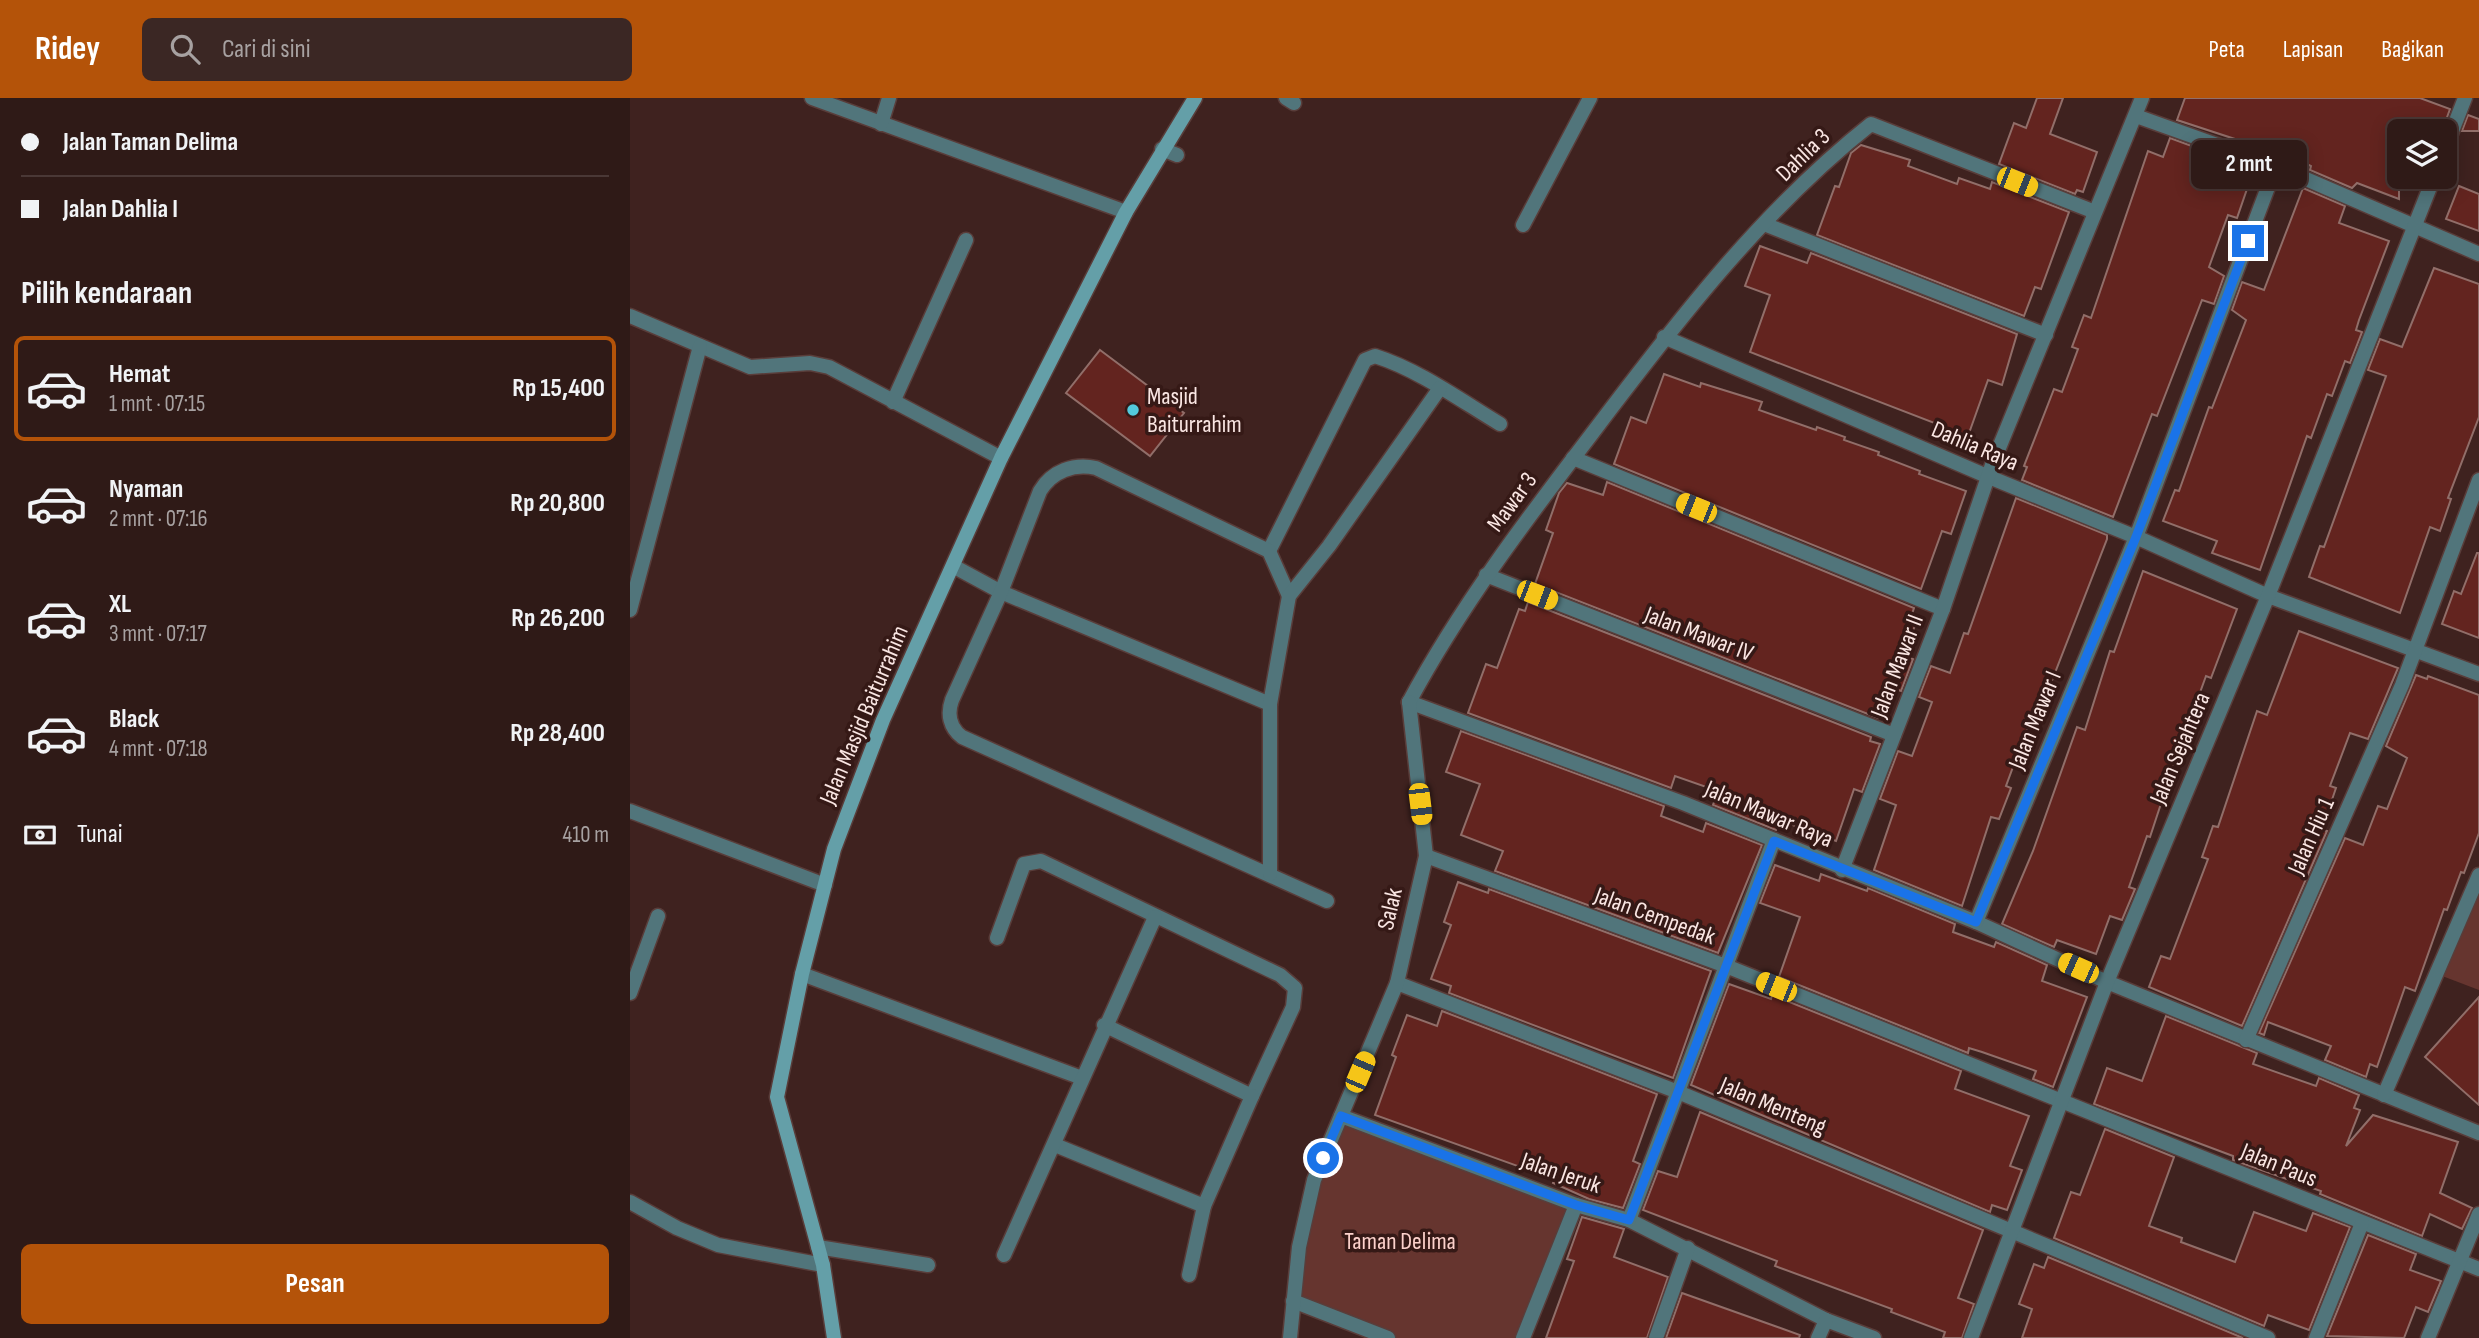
<!DOCTYPE html>
<html lang="id">
<meta charset="utf-8">
<style>
body{margin:0;font-family:"Sofia Sans Condensed",sans-serif;background:#3b2724;color:#f1f3f6;height:100vh;display:flex;flex-direction:column;font-size:26px;white-space:nowrap}
*{box-sizing:border-box;margin:0}
p{font-size:23px;color:#a7a1a1}
.icon{flex:none;width:38px;height:38px;fill:none;stroke:currentColor;stroke-width:2;stroke-linecap:round;stroke-linejoin:round}
.map{position:relative;flex:1;overflow:hidden}
.details{display:flex;flex-direction:column;background:#2f1a17;width:630px}
.details>*{flex:none}
.banner{display:grid;align-content:center;height:154px;padding:0 21px;background:#2f1a17}
.buttons{position:absolute;left:1757px;top:21px;display:grid;gap:14px}
.buttons a{display:grid;place-items:center;width:70px;height:70px;border-radius:10px;background:#2f1a17;box-shadow:0 4px 18px #0003,0 0 0 2px #4a3836;font-size:35px}
.end{position:absolute;width:32px;height:32px;margin:-16px;border:9px solid #1a73e8;background:#fff;box-shadow:0 0 0 4px #fff}
.from{border-radius:50%}
.bubble{position:absolute;height:49px;border-radius:10px;background:#2f1a17;box-shadow:0 4px 18px #0003,0 0 0 2px #4a3836;font-size:23px;font-weight:700;line-height:49px;text-align:center}
.car{position:absolute;width:21px;height:42px;margin:-21px -10px;border-radius:9px;box-shadow:0 0 5px 2px #0007;background:linear-gradient(#f5c518 24%,#345 0 40%,#f5c518 0 76%,#345 0 86%,#f5c518 0)}
.banner b{display:flex;align-items:center;gap:24px;height:66px;font-size:26px}
.banner b+b{border-top:2px solid #4a3836}
.banner i{width:18px;height:18px;background:#f1f3f6}
ul{padding:0;list-style:none}
li{display:flex;align-items:center;gap:21px;height:105px;margin:0 14px 10px;padding:0 7px;border:4px solid transparent;border-radius:10px}
li div{flex:1}
li b{display:block;font-size:26px}
li em{font-style:normal;font-weight:700}
li.active{border-color:#b45309}
li>.icon{width:63px;height:63px;stroke-width:1.5}
h2{padding:0 21px;font-size:32px;line-height:84px}
.pay{display:flex;align-items:center;gap:18px;height:77px;padding:0 21px;font-size:26px}
.pay p{margin-inline-start:auto}
.cta{display:flex;gap:14px;margin-top:auto;padding:14px 21px}
.cta a{flex:1;height:80px;border-radius:10px;background:#b45309;color:#fff;font-size:28px;font-weight:700;line-height:80px;text-align:center}
header{display:flex;align-items:center;gap:42px;box-sizing:border-box;height:98px;padding:0 35px;background:#b45309;color:#fff}
header strong{font-size:33px}
nav{display:flex;gap:38px;margin-inline-start:auto;font-size:24px}
.search{width:490px;height:63px;background:#3b2724;display:flex;align-items:center;gap:18px;box-sizing:border-box;padding:0 24px;border-radius:10px;color:#a7a1a1;font-size:26px}
main{display:flex;flex:1;min-height:0}
.map>svg:first-child{display:block}
</style>
<header>
<strong>Ridey</strong>
<div class="search"><svg class="icon" aria-label="search" viewBox="0 0 24 24"><circle cx="10" cy="10" r="6"/><path d="M15 15l6 6"/></svg>Cari di sini</div>
<nav><a>Peta</a><a>Lapisan</a><a>Bagikan</a></nav>
</header>
<main>
<section class="details">
<div class="banner">
<b><i class="from"></i>Jalan Taman Delima</b>
<b><i></i>Jalan Dahlia I</b>
</div>
<h2>Pilih kendaraan</h2>
<ul>
<li class="active"><svg class="icon" aria-label="car" viewBox="0 0 24 24"><path d="M5 17H2v-5l4-1 3-4h7l3 4 3 1v5h-3M9 17h6M6 11h13"/><circle cx="7" cy="17" r="2"/><circle cx="17" cy="17" r="2"/></svg><div><b>Hemat</b><p>1 mnt · 07:15</p></div><em>Rp 15,400</em></li>
<li><svg class="icon" aria-label="car" viewBox="0 0 24 24"><path d="M5 17H2v-5l4-1 3-4h7l3 4 3 1v5h-3M9 17h6M6 11h13"/><circle cx="7" cy="17" r="2"/><circle cx="17" cy="17" r="2"/></svg><div><b>Nyaman</b><p>2 mnt · 07:16</p></div><em>Rp 20,800</em></li>
<li><svg class="icon" aria-label="car" viewBox="0 0 24 24"><path d="M5 17H2v-5l4-1 3-4h7l3 4 3 1v5h-3M9 17h6M6 11h13"/><circle cx="7" cy="17" r="2"/><circle cx="17" cy="17" r="2"/></svg><div><b>XL</b><p>3 mnt · 07:17</p></div><em>Rp 26,200</em></li>
<li><svg class="icon" aria-label="car" viewBox="0 0 24 24"><path d="M5 17H2v-5l4-1 3-4h7l3 4 3 1v5h-3M9 17h6M6 11h13"/><circle cx="7" cy="17" r="2"/><circle cx="17" cy="17" r="2"/></svg><div><b>Black</b><p>4 mnt · 07:18</p></div><em>Rp 28,400</em></li>
</ul>
<div class="pay"><svg class="icon" aria-label="cash" viewBox="0 0 24 24"><path d="M3 7h18v10H3z"/><circle cx="12" cy="12" r="2"/></svg>Tunai<p>410 m</p></div>
<div class="cta"><a>Pesan</a></div>
</section>
<div class="map">
<svg width="1849" height="1240" viewBox="0 0 1849 1240">
<rect width="100%" height="100%" fill="#3f221f"/>
<g fill="#66352f">
<polygon points="1849,777 1849,892 1807,876"/>
<polygon points="711,1018 946,1107 893,1240 753,1240 663,1203 669,1149"/>
</g>
<g fill="#63241f" stroke="#916e69" stroke-width="2">
<polygon points="1407,0 1433,0 1420,36 1467,54 1453,94 1447,92 1445,96 1369,66 1384,25 1396,30"/>
<polygon points="1555,0 1790,0 1820,11 1812,33 1769,33 1769,101 1727,85 1722,90 1680,72 1681,68 1669,62 1547,22"/>
<polygon points="1838,17 1849,21 1849,33 1832,33"/>
<polygon points="1540,40 1597,61 1591,78 1618,88 1607,120 1598,117 1579,169 1594,178 1584,206 1572,202 1527,318 1522,316 1483,419 1392,382 1397,369 1394,368 1424,291 1432,294 1448,251 1442,249 1454,217 1461,220 1518,53 1533,59"/>
<polygon points="1231,47 1280,62 1278,68 1327,86 1329,80 1360,91 1362,84 1439,114 1411,191 1405,189 1394,218 1187,137 1205,88 1209,89 1221,55"/>
<polygon points="1829,88 1849,96 1849,133 1816,121"/>
<polygon points="1673,90 1715,108 1709,125 1759,143 1729,222 1726,232 1732,234 1720,265 1715,263 1702,298 1697,296 1681,340 1677,338 1630,472 1582,455 1587,443 1533,423 1545,392 1549,393 1579,309 1582,310 1616,222 1602,212 1612,184 1634,192"/>
<polygon points="1130,148 1177,165 1181,155 1387,236 1372,287 1358,282 1338,338 1120,254 1140,197 1115,188"/>
<polygon points="1804,170 1849,186 1849,319 1818,400 1821,401 1810,433 1800,429 1770,515 1679,479 1690,448 1694,449 1756,278 1738,272 1750,241 1772,249"/>
<polygon points="470,252 554,315 520,358 436,295"/>
<polygon points="1034,276 1070,289 1071,285 1132,304 1129,312 1186,332 1187,329 1215,339 1214,342 1249,354 1248,357 1290,373 1289,376 1336,393 1321,436 1312,433 1291,491 984,366 1001,319 1016,325"/>
<polygon points="977,384 1284,510 1282,516 1288,519 1274,558 1283,561 1271,593 1260,589 1248,620 905,486 923,435 916,432 929,395 937,385 973,397"/>
<polygon points="1386,400 1477,437 1477,441 1414,603 1409,602 1394,639 1376,688 1381,690 1369,721 1361,719 1332,808 1244,772 1266,707 1250,701 1268,653 1282,658 1302,604 1289,599 1301,568 1320,575 1334,535 1338,536"/>
<polygon points="1847,455 1849,455 1849,540 1812,526 1824,493 1831,496"/>
<polygon points="1513,473 1607,511 1581,580 1576,578 1560,622 1565,624 1553,656 1548,654 1520,739 1517,738 1499,789 1505,791 1492,822 1480,818 1466,856 1427,842 1424,849 1372,826 1403,753 1447,629 1455,632 1480,553 1484,554"/>
<polygon points="898,504 1241,639 1240,643 1250,646 1232,694 1224,691 1206,743 1149,722 1146,732 1083,707 1088,693 1045,678 1041,690 838,615 856,566 867,570 889,511 895,513"/>
<polygon points="1669,533 1768,570 1738,641 1720,635 1700,688 1706,690 1693,728 1692,732 1697,733 1612,928 1519,889 1531,858 1540,861 1578,761 1572,759 1583,728 1588,729 1627,613 1637,617"/>
<polygon points="1786,577 1797,581 1798,578 1849,597 1849,735 1834,775 1831,774 1817,812 1814,811 1785,893 1775,889 1747,969 1740,966 1736,979 1695,962 1701,948 1638,924 1634,937 1629,935 1715,740 1733,747 1748,708 1757,711 1777,660 1756,648"/>
<polygon points="831,633 1034,708 1031,718 1073,734 1076,725 1132,747 1088,855 865,773 873,753 831,737 850,686 816,674"/>
<polygon points="1145,767 1189,783 1191,776 1237,793 1238,790 1325,826 1323,834 1364,849 1366,844 1417,867 1412,883 1457,899 1423,989 1403,981 1406,973 1352,954 1339,950 1338,955 1149,879 1170,819 1130,805"/>
<polygon points="828,784 858,795 859,791 1081,873 1043,980 819,895 821,888 801,881 821,827 814,824"/>
<polygon points="1099,886 1141,901 1142,897 1331,973 1325,991 1399,1018 1380,1068 1392,1072 1377,1112 1362,1107 1360,1114 1061,987"/>
<polygon points="1849,899 1849,1007 1795,959"/>
<polygon points="812,913 1027,996 1003,1063 1010,1066 993,1110 959,1101 923,1085 924,1081 745,1017 766,959 762,957 777,917 807,928"/>
<polygon points="1536,918 1627,955 1623,966 1686,988 1689,980 1729,997 1724,1010 1730,1012 1716,1048 1743,1017 1828,1044 1810,1095 1842,1110 1832,1131 1800,1116 1792,1138 1690,1096 1691,1093 1603,1062 1603,1058 1464,1006 1477,970 1512,983"/>
<polygon points="1070,1014 1353,1132 1328,1200 1344,1206 1332,1240 1313,1240 1315,1234 1261,1214 1262,1211 1145,1168 1147,1163 1013,1112 1028,1073 1047,1079"/>
<polygon points="1475,1031 1544,1059 1519,1128 1552,1140 1551,1144 1605,1164 1624,1114 1676,1133 1683,1115 1720,1129 1679,1232 1638,1217 1634,1228 1424,1140 1441,1094 1450,1097"/>
<polygon points="952,1119 994,1131 984,1159 1038,1179 1017,1240 916,1240 944,1163 937,1161"/>
<polygon points="1738,1137 1786,1156 1780,1172 1811,1183 1798,1214 1786,1209 1774,1240 1697,1238"/>
<polygon points="1418,1159 1613,1240 1392,1240 1402,1211 1389,1206 1404,1166 1414,1170"/>
<polygon points="1052,1195 1170,1237 1169,1240 1036,1240"/>
</g>
<g fill="none" stroke-linecap="round" stroke-linejoin="round">
<defs>
<polyline id="lane" points="0,895 28,818"/>
<g id="street">
<polyline points="182,0 496,114"/>
<polyline points="656,0 664,5"/>
<polyline points="1506,18 1646,68 1849,156"/>
<polyline points="251,26 259,0"/>
<polyline points="532,51 547,57"/>
<polyline points="1815,51 1835,0"/>
<polyline points="1134,126 1416,237"/>
<polyline points="893,127 960,0"/>
<polyline points="0,218 120,269 180,265 199,269 371,360"/>
<polyline points="1034,239 1359,379 1506,439 1638,498 1849,576"/>
<polyline points="263,304 336,142"/>
<polyline points="943,360 1313,511"/>
<path d="M639,453L735,262L745,258C789,272 830,302 870,326"/>
<polyline points="323,468 371,494 640,606"/>
<polyline points="856,477 1264,637"/>
<path d="M659,498L639,453L466,370C444,365 422,373 410,393L371,494L322,602C317,616 320,630 332,639L697,803"/>
<polyline points="0,512 70,248"/>
<polyline points="779,604 1053,705 1346,824 1477,884 1849,1035"/>
<path d="M779,604C830,509 896,422 961,337C1044,227 1132,112 1241,26L1465,114"/>
<polyline points="0,713 195,787"/>
<polyline points="796,758 1096,868 1849,1171"/>
<polyline points="1212,772 1313,511 1362,367 1512,0"/>
<polyline points="640,776 640,606 659,498 699,448 810,290"/>
<polyline points="1346,824 1506,439 1646,68"/>
<polyline points="367,840 394,766 411,763 650,877 665,890 663,909 622,998 474,927"/>
<polyline points="172,876 452,980"/>
<polyline points="767,885 1048,994 1638,1240"/>
<polyline points="1616,942 1772,587 1849,382"/>
<polyline points="1754,997 1849,777"/>
<polyline points="711,1018 946,1107 999,1122 1196,1222 1244,1240"/>
<polyline points="425,1047 574,1108 622,998"/>
<polyline points="0,1104 47,1130 88,1147 193,1167"/>
<polyline points="999,1122 1144,742"/>
<polyline points="188,1149 298,1167"/>
<polyline points="374,1157 525,819"/>
<polyline points="559,1177 574,1108"/>
<polyline points="663,1203 758,1240"/>
<polyline points="660,1240 669,1149 684,1082 767,885 796,758 779,604"/>
<polyline points="893,1240 946,1107"/>
<polyline points="1026,1240 1058,1150"/>
<polyline points="1188,1240 1196,1222"/>
<polyline points="1341,1240 1477,884 1638,498 1804,79"/>
<polyline points="1686,1240 1732,1125"/>
<polyline points="1798,1240 1849,1116"/>
</g>
<polyline id="secondary" points="204,1240 193,1167 147,999 172,876 204,751 253,622 371,360 496,114 565,0"/>
</defs>
<use href="#lane" stroke="#593d3a" stroke-width="17"/>
<use href="#street" stroke="#593d3a" stroke-width="17"/>
<use href="#secondary" stroke="#593d3a" stroke-width="17"/>
<use href="#lane" stroke="#51757b" stroke-width="14"/>
<use href="#street" stroke="#51757b" stroke-width="14"/>
<use href="#secondary" stroke="#649fa8" stroke-width="14"/>
</g>
<g fill="none" stroke-linecap="round" stroke-linejoin="round">
<polyline stroke="#1a73e8" stroke-width="9" points="693,1060 711,1018 946,1107 999,1122 1144,743 1346,824 1506,439 1618,143"/>
</g>
<circle fill="#53cadc" stroke="#351916" stroke-width="2.5" cx="503" cy="312" r="7"/>
<g text-anchor="middle" dominant-baseline="central" stroke-width="7" stroke-linejoin="round" paint-order="stroke">
<g font-size="24" fill="#fae6e3" stroke="#351916">
<text transform="translate(1173 57) rotate(-44)">Dahlia 3</text>
<text transform="translate(1345 348) rotate(23)">Dahlia Raya</text>
<text transform="translate(882 404) rotate(-54)">Mawar 3</text>
<text transform="translate(1069 536) rotate(21)">Jalan Mawar IV</text>
<text transform="translate(1267 568) rotate(-69)">Jalan Mawar II</text>
<text transform="translate(234 617) rotate(-67)">Jalan Masjid Baiturrahim</text>
<text transform="translate(1405 622) rotate(-68)">Jalan Mawar I</text>
<text transform="translate(1550 650) rotate(-67)">Jalan Sejahtera</text>
<text transform="translate(1139 716) rotate(23)">Jalan Mawar Raya</text>
<text transform="translate(1681 738) rotate(-66)">Jalan Hiu 1</text>
<text transform="translate(760 811) rotate(-77)">Salak</text>
<text transform="translate(1025 818) rotate(20)">Jalan Cempedak</text>
<text transform="translate(1143 1008) rotate(23)">Jalan Menteng</text>
<text transform="translate(1649 1067) rotate(22)">Jalan Paus</text>
<text transform="translate(931 1075) rotate(19)">Jalan Jeruk</text>
</g>
<g font-size="24" fill="#fae6e3" stroke="#351916" text-anchor="start">
<text x="517" y="298">Masjid<tspan x="517" dy="28">Baiturrahim</tspan></text>
</g>
<g font-size="24" fill="#fdd2cc" stroke="#351916">
<text x="770" y="1143">Taman Delima</text>
</g>
</g>
</svg>
<div class="buttons">
<a><svg class="icon" aria-label="layers" viewBox="0 0 24 24"><path d="M12 4l9 5-9 5-9-5zM3 14l9 5 9-5"/></svg></a>
</div>
<i class="end from" style="left:693px;top:1060px"></i>
<i class="end" style="left:1618px;top:143px"></i>
<div class="bubble" style="left:1561px;top:42px;width:116px">2 mnt</div>
<i class="car" style="left:1387px;top:84px;rotate:112deg"></i>
<i class="car" style="left:1066px;top:410px;rotate:292deg"></i>
<i class="car" style="left:907px;top:497px;rotate:111deg"></i>
<i class="car" style="left:790px;top:706px;rotate:173deg"></i>
<i class="car" style="left:1448px;top:870px;rotate:294deg"></i>
<i class="car" style="left:1146px;top:889px;rotate:292deg"></i>
<i class="car" style="left:730px;top:974px;rotate:23deg"></i>
</div>
</main>
